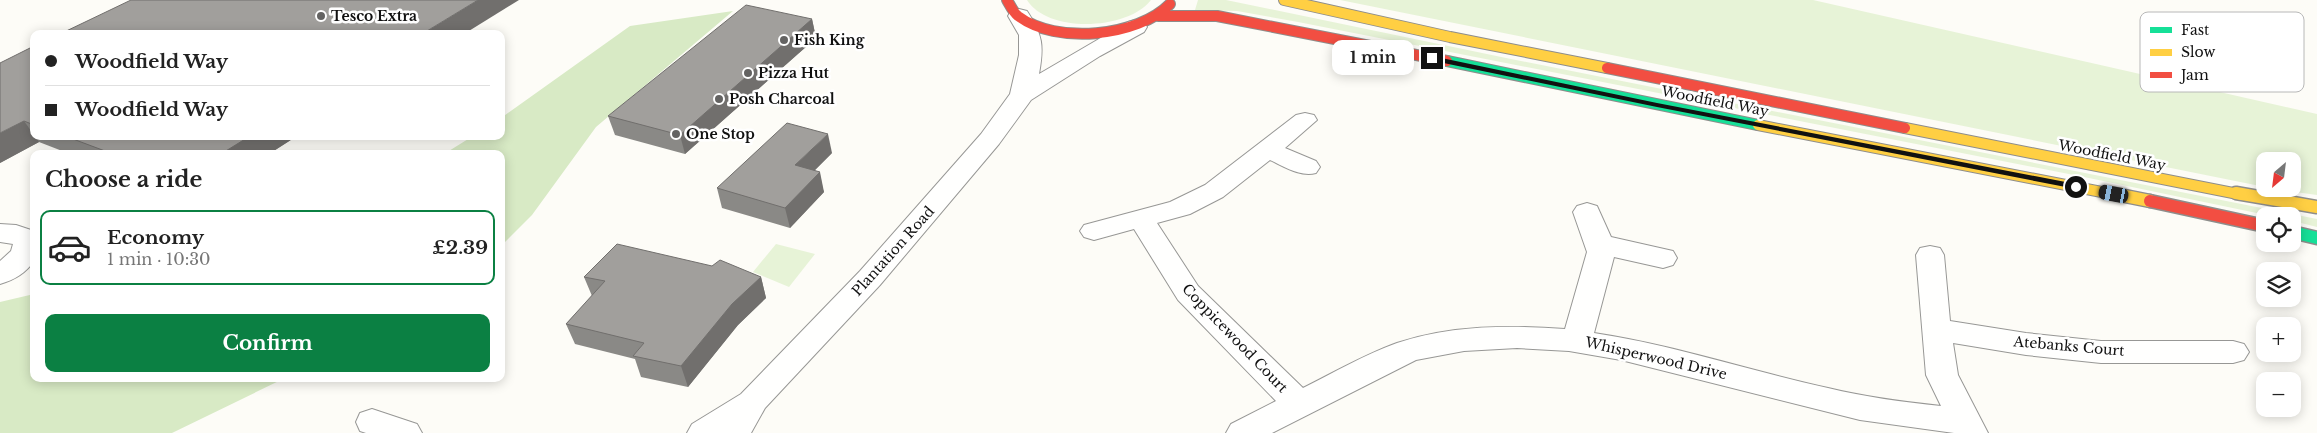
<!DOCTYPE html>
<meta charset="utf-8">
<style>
body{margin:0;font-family:"Libre Baskerville",serif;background:#f2f2f2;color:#222;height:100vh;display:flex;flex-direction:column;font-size:19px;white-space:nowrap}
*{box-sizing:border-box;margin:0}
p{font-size:16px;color:#767676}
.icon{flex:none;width:28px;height:28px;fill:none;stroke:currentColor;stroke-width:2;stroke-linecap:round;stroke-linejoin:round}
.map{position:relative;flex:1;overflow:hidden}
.drawer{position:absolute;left:30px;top:150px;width:475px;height:232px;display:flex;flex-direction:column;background:#fff;border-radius:10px;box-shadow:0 2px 12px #0003}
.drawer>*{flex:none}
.guide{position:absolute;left:30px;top:30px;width:475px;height:110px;border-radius:10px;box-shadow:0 2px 12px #0003;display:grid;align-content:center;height:110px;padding:0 15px;background:#fff}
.needle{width:32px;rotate:208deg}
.buttons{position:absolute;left:2256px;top:152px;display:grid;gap:10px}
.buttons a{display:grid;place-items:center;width:45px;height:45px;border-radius:10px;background:#fff;box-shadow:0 2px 12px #0003;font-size:25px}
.end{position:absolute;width:22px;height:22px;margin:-11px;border:6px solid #111;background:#fff;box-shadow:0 0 0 2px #fff}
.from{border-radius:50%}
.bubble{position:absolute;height:35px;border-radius:10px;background:#fff;box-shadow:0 2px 12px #0003;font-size:16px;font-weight:700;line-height:35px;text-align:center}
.car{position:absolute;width:15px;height:30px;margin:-15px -8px;border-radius:6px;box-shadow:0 0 4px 1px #0007;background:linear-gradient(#222 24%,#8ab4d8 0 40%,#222 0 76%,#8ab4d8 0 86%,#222 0)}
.guide b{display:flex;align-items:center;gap:18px;height:48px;font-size:19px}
.guide b+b{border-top:1px solid #e0e0e0}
.guide i{width:12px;height:12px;background:#222}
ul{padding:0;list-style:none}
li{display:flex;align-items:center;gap:15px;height:75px;margin:0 10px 8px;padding:0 5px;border:2px solid transparent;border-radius:10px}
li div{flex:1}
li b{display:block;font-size:19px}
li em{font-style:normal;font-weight:700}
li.on{border-color:#0b8043}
li>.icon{width:45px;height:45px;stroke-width:1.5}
h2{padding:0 15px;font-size:22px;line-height:60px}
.primary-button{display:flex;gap:10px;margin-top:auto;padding:10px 15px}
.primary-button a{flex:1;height:58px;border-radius:10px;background:#0b8043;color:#fff;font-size:20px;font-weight:700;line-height:58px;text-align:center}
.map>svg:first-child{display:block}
</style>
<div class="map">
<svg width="2317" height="433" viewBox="0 0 2317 433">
<rect width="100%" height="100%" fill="#fdfcf7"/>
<g fill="#e7f3d7">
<path d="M1027,0H1151C1128,30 1048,34 1027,0Z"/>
<polygon points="1198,0 1226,0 1511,59 2317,219 2317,227 2293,221 2292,216 2271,216 2084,177 1298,22 1237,11 1195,10"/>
<polygon points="1340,0 1813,0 2317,114 2317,195 2273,189 2292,189 2292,161 2265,161 2265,187"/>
<polygon points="776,244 815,254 789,287 753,272"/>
</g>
<g fill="#d8eac5">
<polygon points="733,11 596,127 532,215 501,246 501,154 444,154 473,136 501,136 501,118 630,26"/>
<polygon points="34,294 34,379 283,379 172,433 0,433 0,302"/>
</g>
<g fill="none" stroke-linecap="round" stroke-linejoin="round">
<defs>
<g id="street">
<path d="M1019,9L1027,11C1043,35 1044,46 1039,74L1128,22L1136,20L1144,22L1147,27L1144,32L1100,56L1031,100L999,144L880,285L765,408L751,433H687L692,424L741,394L860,271L981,134L1010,94L1019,55V35L1008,16L1011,11Z"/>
<path d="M1305,113L1314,115L1317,120L1285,148L1316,161L1320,167L1316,173C1300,177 1285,167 1270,160L1223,197L1190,214L1157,223L1198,286L1303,388C1333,373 1366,354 1397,343C1451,325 1509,325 1565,329L1587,252L1573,212L1577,206L1587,203L1597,206L1611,237L1673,251L1677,258L1673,265L1663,268L1614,257L1594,333C1674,345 1750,371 1828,388C1865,397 1903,402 1941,406L1926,375L1916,255L1920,248L1930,246L1940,248L1944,255L1950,321L2026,333L2101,341H2233L2244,344L2249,352L2244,360L2233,363H2101L2026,355L1953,343L1958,375L1988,433H1954L1860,420L1621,360L1569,351L1517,348L1464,351L1416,360L1272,433H1226L1231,424L1276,401L1178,300L1134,229L1094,240L1084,237L1080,231L1084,225L1170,202L1205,185L1296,115Z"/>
<path d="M0,224L16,225L34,231V261C26,273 14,280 0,284V261L11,251L13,244L0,242Z"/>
<polygon points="372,409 417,424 422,433 366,433 360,431 356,422 360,413"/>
</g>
<polyline id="fast-far1" points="1447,61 1758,125"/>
<polyline id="fast" points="2292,232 2317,238"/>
<g id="slow-far1">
<polyline points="1284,0 1450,37 1607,68"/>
<polyline points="1758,125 2117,195"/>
<polyline points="1905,128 2243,195"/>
</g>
<g id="slow">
<polyline points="2110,193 2150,201"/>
<polyline points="2236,193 2317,207"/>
</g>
<g id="jam-far1">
<path d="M1007,0C1010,5 1013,12 1018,16C1056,45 1138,37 1170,4"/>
<polyline points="1158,16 1217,16 1447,61"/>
<polyline points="1607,68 1905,128"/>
</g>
<polyline id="jam" points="2150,201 2265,226"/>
</defs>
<use href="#street" stroke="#979795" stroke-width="2"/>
<use href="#fast-far1" stroke="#8e8d8b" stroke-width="12"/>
<use href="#fast" stroke="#8e8d8b" stroke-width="15"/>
<use href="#slow-far1" stroke="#8e8d8b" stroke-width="12"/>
<use href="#slow" stroke="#8e8d8b" stroke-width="15"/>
<use href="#jam-far1" stroke="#8e8d8b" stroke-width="12"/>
<use href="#jam" stroke="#8e8d8b" stroke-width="15"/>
<use href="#street" fill="#fffffe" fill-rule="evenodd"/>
<use href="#fast-far1" stroke="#16e098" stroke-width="10"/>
<use href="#fast" stroke="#16e098" stroke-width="12"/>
<use href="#slow-far1" stroke="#ffcf43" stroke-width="10"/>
<use href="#slow" stroke="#ffcf43" stroke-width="12"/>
<use href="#jam-far1" stroke="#f24e42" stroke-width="10"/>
<use href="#jam" stroke="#f24e42" stroke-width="12"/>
</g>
<g fill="#8a8986">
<polygon points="812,19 816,38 685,154 615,135 608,116"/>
<polygon points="34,46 34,136 297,136 269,154 70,154 39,142 0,163"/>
<polygon points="832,153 815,170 824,192 790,228 722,208 717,188"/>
<polygon points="584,277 761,277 766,298 738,325 688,387 641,377 635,359 575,344 566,324 592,296"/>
</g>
<g fill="#716f6d">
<polygon points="478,0 519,0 464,34 422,34"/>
<polygon points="812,19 816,38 685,154 680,135"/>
<polygon points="24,121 34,135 34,136 35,136 39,142 0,163 0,133"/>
<polygon points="828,134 832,153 800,185 795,165"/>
<polygon points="250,136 297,136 269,154 221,154"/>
<polygon points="820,172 824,192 790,228 785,208"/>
<polygon points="761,277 766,298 738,325 688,387 681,366 732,304"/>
</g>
<g fill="#a19f9c" stroke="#716f6d">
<polygon points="131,0 478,0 422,34 60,34"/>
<polygon points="746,5 812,19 680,135 608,116"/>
<polygon points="34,46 34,125 24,121 0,133 0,63"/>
<polygon points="787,123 828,134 795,165 820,172 785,208 717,188"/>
<polygon points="65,136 250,136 221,154 113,154"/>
<polygon points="617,244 712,266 720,260 761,277 732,304 681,366 633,356 644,343 566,324 605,281 584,277"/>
</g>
<polygon fill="#111" points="1432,56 1657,103 2076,184 2080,187 2076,189 1657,107 1429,60 1428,58"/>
<g fill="#646362" stroke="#fff" stroke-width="2">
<circle cx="321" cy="16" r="5"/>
<circle cx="784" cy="40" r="5"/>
<circle cx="748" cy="73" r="5"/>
<circle cx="719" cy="99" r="5"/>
<circle cx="676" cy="134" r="5"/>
</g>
<g text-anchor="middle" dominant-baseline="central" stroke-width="5" stroke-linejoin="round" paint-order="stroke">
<g font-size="14" font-weight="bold" fill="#111" stroke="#fff" text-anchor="start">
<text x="331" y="16">Tesco Extra</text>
<text x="794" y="40">Fish King</text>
<text x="758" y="73">Pizza Hut</text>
<text x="729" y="99">Posh Charcoal</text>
<text x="686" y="134">One Stop</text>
</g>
<g font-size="14" fill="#111" stroke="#fff">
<text transform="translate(1715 101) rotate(11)">Woodfield Way</text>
<text transform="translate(2112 155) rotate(11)">Woodfield Way</text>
<text transform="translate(893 251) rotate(-48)">Plantation Road</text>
<text transform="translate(1235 338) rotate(46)">Coppicewood Court</text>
<text transform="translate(2069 346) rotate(5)">Atebanks Court</text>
<text transform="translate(1656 358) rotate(13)">Whisperwood Drive</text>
</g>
</g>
<rect x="2140" y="12" width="164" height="80" rx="8" fill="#fff" stroke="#b8b8b8" stroke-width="1"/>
<rect x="2150" y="27" width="22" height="6" fill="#16e098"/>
<rect x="2150" y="49" width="22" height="7" fill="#ffcf43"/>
<rect x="2150" y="72" width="22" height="6" fill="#f24e42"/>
<g font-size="14" fill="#111">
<text x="2181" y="35">Fast</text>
<text x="2181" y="57">Slow</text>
<text x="2181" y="80">Jam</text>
</g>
</svg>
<div class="buttons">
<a><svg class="needle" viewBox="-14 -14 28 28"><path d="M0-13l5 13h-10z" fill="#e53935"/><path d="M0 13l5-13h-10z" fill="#767676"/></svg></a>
<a><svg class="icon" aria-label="locate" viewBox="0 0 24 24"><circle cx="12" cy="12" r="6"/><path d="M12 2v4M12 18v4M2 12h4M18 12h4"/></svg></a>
<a><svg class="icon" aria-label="layers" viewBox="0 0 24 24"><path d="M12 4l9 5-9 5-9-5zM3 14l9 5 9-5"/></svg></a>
<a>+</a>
<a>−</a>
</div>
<i class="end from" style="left:2076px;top:187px"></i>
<i class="end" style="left:1432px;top:58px"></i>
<div class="bubble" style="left:1332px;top:40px;width:82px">1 min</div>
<i class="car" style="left:2114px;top:194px;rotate:281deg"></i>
<div class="guide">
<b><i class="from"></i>Woodfield Way</b>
<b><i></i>Woodfield Way</b>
</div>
<section class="drawer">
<h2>Choose a ride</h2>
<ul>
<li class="on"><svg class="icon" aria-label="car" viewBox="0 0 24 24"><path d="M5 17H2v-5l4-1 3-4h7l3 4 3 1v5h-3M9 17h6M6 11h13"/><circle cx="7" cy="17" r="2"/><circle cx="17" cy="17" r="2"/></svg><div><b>Economy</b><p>1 min · 10:30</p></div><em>£2.39</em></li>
</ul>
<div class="primary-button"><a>Confirm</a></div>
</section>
</div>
